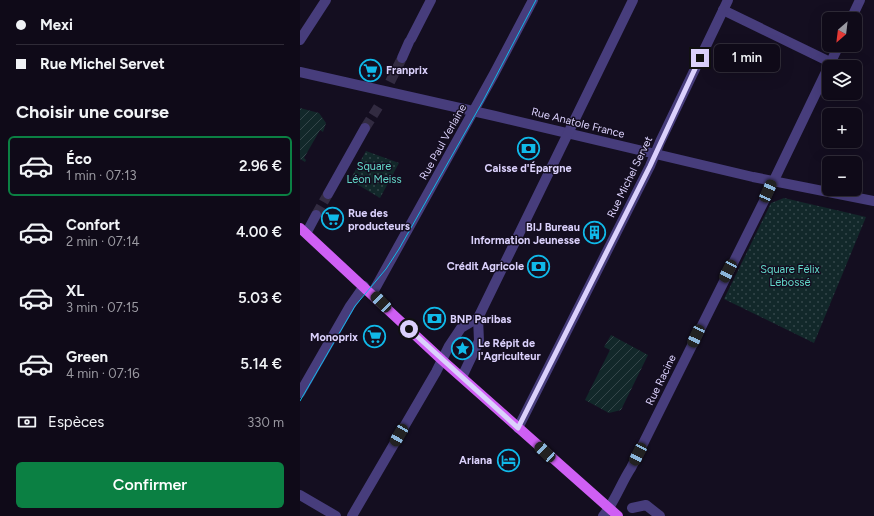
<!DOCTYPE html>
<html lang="fr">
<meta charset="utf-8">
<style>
body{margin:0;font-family:Figtree,sans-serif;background:#181321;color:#f1f3f6;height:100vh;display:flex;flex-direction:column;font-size:15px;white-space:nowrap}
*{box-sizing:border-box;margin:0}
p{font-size:13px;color:#9b9aa2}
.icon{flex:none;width:22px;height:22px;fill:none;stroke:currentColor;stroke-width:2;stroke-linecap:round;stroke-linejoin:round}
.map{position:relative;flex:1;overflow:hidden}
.panel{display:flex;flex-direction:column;background:#0f0a18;width:300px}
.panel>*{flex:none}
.banner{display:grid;align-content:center;height:88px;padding:0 16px;background:#0f0a18}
.needle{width:26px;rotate:208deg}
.controls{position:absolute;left:522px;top:12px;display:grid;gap:8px}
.controls a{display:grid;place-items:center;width:40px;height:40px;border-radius:6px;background:#0f0a18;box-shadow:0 4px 16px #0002,0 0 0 1px #2f2b37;font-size:20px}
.end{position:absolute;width:18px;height:18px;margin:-9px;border:5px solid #dbd1fc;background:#111;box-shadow:0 0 0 2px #111}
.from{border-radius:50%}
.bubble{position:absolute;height:28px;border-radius:6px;background:#0f0a18;box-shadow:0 4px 16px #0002,0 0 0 1px #2f2b37;font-size:13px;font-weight:600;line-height:28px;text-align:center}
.car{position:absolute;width:12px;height:24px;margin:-12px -6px;border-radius:5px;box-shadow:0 0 3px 1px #0007;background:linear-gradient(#222 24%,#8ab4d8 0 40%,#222 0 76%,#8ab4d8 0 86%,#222 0)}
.banner b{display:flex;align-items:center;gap:14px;height:38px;font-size:15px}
.banner b+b{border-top:1px solid #2f2b37}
.banner i{width:10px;height:10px;background:#f1f3f6}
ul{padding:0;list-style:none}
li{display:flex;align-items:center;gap:12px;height:60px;margin:0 8px 6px;padding:0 8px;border:2px solid transparent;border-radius:6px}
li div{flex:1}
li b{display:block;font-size:15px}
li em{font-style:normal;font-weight:600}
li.on{border-color:#0b8043}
li>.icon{width:36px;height:36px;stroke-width:1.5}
h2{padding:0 16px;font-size:18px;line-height:48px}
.pay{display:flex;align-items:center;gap:10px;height:44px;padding:0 16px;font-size:15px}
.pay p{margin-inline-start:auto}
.action{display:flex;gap:8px;margin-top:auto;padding:8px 16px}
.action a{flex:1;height:46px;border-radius:6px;background:#0b8043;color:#fff;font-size:16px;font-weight:600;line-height:46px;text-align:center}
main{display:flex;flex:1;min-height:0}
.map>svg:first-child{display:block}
</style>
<main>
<section class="panel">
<div class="banner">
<b><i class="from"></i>Mexi</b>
<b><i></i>Rue Michel Servet</b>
</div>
<h2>Choisir une course</h2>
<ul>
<li class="on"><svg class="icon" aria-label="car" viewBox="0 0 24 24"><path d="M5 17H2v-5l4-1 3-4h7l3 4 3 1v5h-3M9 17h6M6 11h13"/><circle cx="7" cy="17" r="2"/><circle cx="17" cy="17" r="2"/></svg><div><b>Éco</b><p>1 min · 07:13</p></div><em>2.96 €</em></li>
<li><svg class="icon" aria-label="car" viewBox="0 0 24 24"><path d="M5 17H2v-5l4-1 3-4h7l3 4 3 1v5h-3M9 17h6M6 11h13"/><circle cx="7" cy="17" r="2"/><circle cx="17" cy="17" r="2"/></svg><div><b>Confort</b><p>2 min · 07:14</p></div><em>4.00 €</em></li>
<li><svg class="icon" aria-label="car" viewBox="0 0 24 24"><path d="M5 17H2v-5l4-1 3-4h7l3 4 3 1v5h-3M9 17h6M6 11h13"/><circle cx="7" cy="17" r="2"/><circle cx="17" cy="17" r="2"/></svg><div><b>XL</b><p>3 min · 07:15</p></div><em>5.03 €</em></li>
<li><svg class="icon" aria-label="car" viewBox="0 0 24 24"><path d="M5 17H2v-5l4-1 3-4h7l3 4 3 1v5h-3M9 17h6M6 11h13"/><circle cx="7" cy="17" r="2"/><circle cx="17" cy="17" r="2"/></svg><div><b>Green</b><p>4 min · 07:16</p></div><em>5.14 €</em></li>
</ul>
<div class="pay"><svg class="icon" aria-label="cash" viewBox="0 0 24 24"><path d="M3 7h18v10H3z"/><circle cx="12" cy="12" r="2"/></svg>Espèces<p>330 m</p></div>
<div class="action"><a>Confirmer</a></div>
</section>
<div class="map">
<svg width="574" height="516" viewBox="0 0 574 516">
<defs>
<pattern id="park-dots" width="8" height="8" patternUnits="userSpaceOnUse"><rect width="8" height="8" fill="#12282a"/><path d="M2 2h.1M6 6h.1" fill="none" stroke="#34464a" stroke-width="1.8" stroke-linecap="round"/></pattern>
<pattern id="garden-furrows" width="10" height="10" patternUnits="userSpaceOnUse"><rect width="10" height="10" fill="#12282a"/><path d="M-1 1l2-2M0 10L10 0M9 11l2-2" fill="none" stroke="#34464a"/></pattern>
</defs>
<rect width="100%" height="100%" fill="#140e20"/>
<g fill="url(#park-dots)">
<polygon points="66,151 99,163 80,198 50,180"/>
<polygon points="484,198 566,217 514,343 424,299 471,203"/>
</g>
<g fill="url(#garden-furrows)">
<polygon points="0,108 19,113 26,123 23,132 20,130 4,158 6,160 5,162 0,159"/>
<polygon points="311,335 348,355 321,410 309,413 285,400 310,350 304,347"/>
</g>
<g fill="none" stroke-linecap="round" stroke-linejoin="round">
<g stroke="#322b41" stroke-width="10" stroke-dasharray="10 5" stroke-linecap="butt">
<polyline points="90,82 102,58"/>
<polyline points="65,128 80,104"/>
<polyline points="16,215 28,194"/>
</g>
<g stroke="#473d7c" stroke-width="10">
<polyline points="423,10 530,62"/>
<polyline points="551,19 560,0"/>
<polyline points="111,39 131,0"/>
<polyline points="0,40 26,0"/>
<polyline points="102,58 109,42"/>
<polyline points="0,72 195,116 453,177 574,201"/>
<polyline points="28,194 65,128"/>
<polyline points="5,232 8,230 16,215"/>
<polyline points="72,294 194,74 233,0"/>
<polyline points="162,377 179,341 178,318 333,0"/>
<polyline points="0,393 50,306 64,286"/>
<polyline points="218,428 350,166 360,142 428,0"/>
<polyline points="0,495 36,516"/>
<polyline points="332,508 346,505 360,516"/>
<polyline points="52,516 136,372 149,346 161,328 178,318"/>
<path d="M303,516C315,502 321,483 331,468L464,201L539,45"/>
</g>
<polyline stroke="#cf5ff4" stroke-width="10" points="0,228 142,360 318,516"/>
<polyline stroke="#10b9e9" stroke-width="1" points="0,401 55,306 86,269 99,249 183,101 236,0"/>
</g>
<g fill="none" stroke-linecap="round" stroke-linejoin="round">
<polyline stroke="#dbd1fc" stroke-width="5" points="109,329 218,428 350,166 400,58"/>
</g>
<defs>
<symbol id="supermarket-ring" viewBox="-11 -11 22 22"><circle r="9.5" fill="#140e20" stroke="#10b9e9" stroke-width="1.5"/><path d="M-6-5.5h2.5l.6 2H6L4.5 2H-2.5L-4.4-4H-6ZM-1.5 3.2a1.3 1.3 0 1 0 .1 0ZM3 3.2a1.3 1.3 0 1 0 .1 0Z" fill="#10b9e9"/></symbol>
<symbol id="bank-ring" viewBox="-11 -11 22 22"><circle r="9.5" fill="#140e20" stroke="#10b9e9" stroke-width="1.5"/><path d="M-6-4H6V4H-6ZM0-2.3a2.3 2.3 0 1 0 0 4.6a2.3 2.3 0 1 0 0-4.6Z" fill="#10b9e9"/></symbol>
<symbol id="building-ring" viewBox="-11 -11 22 22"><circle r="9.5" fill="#140e20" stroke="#10b9e9" stroke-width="1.5"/><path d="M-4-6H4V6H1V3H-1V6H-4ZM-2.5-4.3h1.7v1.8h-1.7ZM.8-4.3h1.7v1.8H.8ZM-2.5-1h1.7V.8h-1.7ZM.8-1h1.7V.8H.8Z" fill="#10b9e9"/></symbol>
<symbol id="sight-ring" viewBox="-11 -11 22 22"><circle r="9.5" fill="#140e20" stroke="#10b9e9" stroke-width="1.5"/><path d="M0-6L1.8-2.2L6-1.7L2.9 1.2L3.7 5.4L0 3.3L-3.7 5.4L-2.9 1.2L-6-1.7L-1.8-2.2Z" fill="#10b9e9"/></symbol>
<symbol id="hotel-ring" viewBox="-11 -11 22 22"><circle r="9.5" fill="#140e20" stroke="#10b9e9" stroke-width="1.5"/><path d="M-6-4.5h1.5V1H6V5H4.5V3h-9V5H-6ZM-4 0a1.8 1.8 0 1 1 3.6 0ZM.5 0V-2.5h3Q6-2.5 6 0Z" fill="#10b9e9"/></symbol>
</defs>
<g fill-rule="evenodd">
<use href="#supermarket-ring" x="58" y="58" width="25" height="25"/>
<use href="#bank-ring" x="216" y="136" width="25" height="25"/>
<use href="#supermarket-ring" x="20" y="206" width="25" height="25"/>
<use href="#building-ring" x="282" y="220" width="25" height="25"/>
<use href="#bank-ring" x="226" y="254" width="25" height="25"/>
<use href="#bank-ring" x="122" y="306" width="25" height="25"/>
<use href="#supermarket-ring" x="62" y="324" width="25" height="25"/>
<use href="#sight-ring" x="150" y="336" width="25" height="25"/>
<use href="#hotel-ring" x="196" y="448" width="25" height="25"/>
</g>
<g text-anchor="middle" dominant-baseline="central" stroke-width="3" stroke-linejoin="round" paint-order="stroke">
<g font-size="11" font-weight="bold" fill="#dbd1fc" stroke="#140e20" text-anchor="start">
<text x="86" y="70">Franprix</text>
<text x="228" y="168" text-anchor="middle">Caisse d'Épargne</text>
<text x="48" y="213">Rue des<tspan x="48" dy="13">producteurs</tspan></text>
<text x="280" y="227" text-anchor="end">BIJ Bureau<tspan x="280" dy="13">Information Jeunesse</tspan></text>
<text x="224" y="266" text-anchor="end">Crédit Agricole</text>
<text x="150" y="319">BNP Paribas</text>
<text x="58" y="337" text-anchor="end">Monoprix</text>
<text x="178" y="343">Le Répit de<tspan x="178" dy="13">l'Agriculteur</tspan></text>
<text x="192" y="460" text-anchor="end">Ariana</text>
</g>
<g font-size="11" fill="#dbd1fc" stroke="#140e20">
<text transform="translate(278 123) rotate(14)">Rue Anatole France</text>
<text transform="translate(143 142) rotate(-61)">Rue Paul Verlaine</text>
<text transform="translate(330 177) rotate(-64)">Rue Michel Servet</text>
<text transform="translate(361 380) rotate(-64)">Rue Racine</text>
</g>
<g font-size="11" fill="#62d7c8" stroke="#140e20">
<text x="74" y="166">Square<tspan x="74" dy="13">Léon Meiss</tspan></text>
<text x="490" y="269">Square Félix<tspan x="490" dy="13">Lebossé</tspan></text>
</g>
</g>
</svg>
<div class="controls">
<a><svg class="needle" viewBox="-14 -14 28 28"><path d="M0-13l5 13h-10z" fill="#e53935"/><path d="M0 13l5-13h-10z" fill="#9b9aa2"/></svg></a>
<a><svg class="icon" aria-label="layers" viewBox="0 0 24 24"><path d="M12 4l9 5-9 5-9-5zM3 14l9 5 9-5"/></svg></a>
<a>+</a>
<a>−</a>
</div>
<i class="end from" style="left:109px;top:329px"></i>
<i class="end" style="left:400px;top:58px"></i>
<div class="bubble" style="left:414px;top:44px;width:66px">1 min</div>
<i class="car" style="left:468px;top:191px;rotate:24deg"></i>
<i class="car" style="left:428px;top:271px;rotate:207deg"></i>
<i class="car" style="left:81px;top:302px;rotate:315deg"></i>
<i class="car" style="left:396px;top:336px;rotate:205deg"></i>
<i class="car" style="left:99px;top:435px;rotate:210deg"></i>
<i class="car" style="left:245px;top:452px;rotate:313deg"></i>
<i class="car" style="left:338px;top:454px;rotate:207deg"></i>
</div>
</main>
